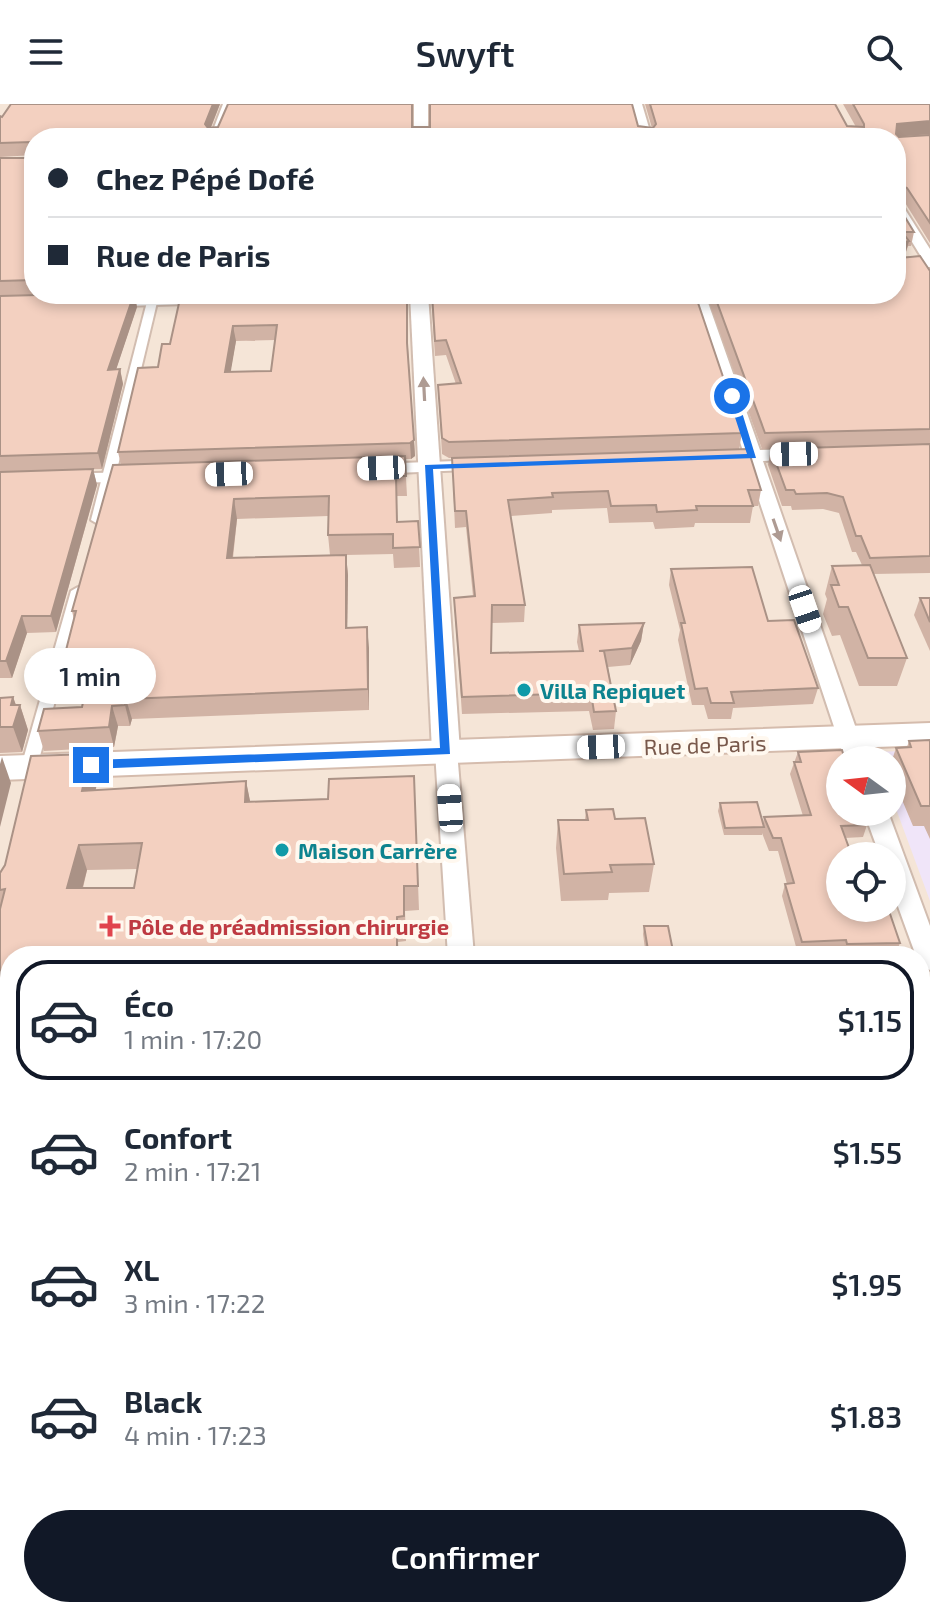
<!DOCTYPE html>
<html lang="fr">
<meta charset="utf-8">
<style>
body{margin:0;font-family:"Exo 2",sans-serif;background:#f2f2f3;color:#1f2937;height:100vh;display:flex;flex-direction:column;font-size:30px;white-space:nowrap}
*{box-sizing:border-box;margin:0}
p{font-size:26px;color:#747a83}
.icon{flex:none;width:44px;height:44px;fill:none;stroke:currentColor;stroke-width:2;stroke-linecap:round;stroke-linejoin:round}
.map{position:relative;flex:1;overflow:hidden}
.side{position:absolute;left:0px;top:842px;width:930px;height:672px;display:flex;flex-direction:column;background:#fff;border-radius:32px 32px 0 0;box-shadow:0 4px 12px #0003}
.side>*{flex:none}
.hud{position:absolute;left:24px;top:24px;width:882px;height:176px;border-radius:32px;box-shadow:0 4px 12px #0003;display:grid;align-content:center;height:176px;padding:0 24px;background:#fff}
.needle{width:52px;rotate:285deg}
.controls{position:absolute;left:826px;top:642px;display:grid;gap:16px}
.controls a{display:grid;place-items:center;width:80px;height:80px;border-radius:50%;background:#fff;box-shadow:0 4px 12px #0003;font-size:40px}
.end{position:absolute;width:36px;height:36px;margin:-18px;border:10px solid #1a73e8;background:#fff;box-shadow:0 0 0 4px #fff}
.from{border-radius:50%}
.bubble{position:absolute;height:56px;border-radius:28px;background:#fff;box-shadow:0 4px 12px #0003;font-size:26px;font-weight:600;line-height:56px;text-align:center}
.car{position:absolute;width:24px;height:48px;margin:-24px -12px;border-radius:10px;box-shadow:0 0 6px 2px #0007;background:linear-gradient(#fff 24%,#345 0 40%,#fff 0 76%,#345 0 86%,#fff 0)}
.hud b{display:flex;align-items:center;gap:28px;height:76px;font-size:30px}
.hud b+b{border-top:2px solid #e0e1e3}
.hud i{width:20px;height:20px;background:#1f2937}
ul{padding:14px 0 0;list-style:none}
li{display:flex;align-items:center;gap:24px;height:120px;margin:0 16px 12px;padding:0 8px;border:4px solid transparent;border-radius:32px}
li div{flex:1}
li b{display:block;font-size:30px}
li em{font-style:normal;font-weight:600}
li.on{border-color:#111827}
li>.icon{width:72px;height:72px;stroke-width:1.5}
.cta{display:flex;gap:16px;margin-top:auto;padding:16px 24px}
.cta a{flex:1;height:92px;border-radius:48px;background:#111827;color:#fff;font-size:32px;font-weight:600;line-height:92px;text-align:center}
header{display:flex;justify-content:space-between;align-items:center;height:104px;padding:0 24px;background:#fff;font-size:36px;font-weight:600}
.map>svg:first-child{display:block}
</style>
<header><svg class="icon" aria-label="menu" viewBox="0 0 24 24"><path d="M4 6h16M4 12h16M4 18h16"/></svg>Swyft<svg class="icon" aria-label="search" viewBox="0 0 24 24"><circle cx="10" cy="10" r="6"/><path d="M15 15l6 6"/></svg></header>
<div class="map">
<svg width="930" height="1514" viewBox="0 0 930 1514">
<rect width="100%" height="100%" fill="#fdf3e9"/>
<path fill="#f5e5d7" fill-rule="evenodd" d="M0,0H930V1514H0ZM34,34H896V190H34ZM840,656H892V708H840ZM840,752H892V804H840ZM10,852H920V1504H10Z"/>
<polygon fill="#f0e5f9" points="930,646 930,797 892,694 892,656 878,656 875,648"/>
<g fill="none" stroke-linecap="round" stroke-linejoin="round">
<defs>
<g id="pedestrian">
<polygon points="223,0 231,0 218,34 210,34"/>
<polygon points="149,190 159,190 105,416 98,420 91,416"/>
<polygon points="78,483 85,487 37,663 29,669 21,663 71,487"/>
</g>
<g id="minor">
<polygon points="630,0 642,0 652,34 640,34"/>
<polygon points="896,98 901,99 930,145 930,160 925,159 896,112"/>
<polygon points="691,190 705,190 760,346 804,345 813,350 804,355 763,357 867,656 845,656 746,357 721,358 712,353 721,348 743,347"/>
<polygon points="484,356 493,361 490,365 373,370 364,365 373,360"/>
<polygon points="140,368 149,373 146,377 0,381 0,371"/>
<polygon points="446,639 454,642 457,647 474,852 448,852 435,647 438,642"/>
<polygon points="864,708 888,708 930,822 930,866 920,861 920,852 916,852 892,786 892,752 880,752"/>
<polygon points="486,1504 522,1504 523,1514 487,1514"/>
</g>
<g id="tertiary">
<rect x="414" y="0" width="14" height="34"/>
<polygon points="930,153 930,163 896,165 896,155"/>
<polygon points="174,190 224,190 227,194 218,199 94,203 85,198 94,193"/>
<polygon points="410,190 428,190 460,647 456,654 446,656 436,654 432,647"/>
</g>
<polygon id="secondary" points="930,619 930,641 0,676 0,652"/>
</defs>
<use href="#pedestrian" stroke="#d2bdb0" stroke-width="4"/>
<use href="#minor" stroke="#d2bdb0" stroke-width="4"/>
<use href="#tertiary" stroke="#d2bdb0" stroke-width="4"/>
<use href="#secondary" stroke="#d5bcad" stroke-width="4"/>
<use href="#pedestrian" fill="#fff" fill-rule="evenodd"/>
<use href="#minor" fill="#fff" fill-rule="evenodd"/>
<use href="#tertiary" fill="#fff" fill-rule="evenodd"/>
<use href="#secondary" fill="#fff" fill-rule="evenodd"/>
</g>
<g fill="#d1b3a5" fill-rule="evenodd">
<polygon points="220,0 211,24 638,22 652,24 645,0 835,0 847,22 856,23 843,0 930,0 930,31 899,33 930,31 930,139 904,97 897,95 897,100 914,128 911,142 908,142 905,151 898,152 930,167 930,469 873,470 907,554 897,582 859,582 840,531 832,532 823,510 827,495 825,490 832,462 862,461 856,448 852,448 839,409 823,405 792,406 791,402 782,402 768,361 771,345 821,344 762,345 706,190 896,190 896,34 34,34 34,190 54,190 0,192 0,54 31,54 34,51 0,53 0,12"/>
<polygon points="76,190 134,190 137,203 116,265 120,265 123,280 102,365 64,366 93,365 97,381 56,528 27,529 12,574 0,574 0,192"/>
<path d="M181,190L408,244L415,352L411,355H405L407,392H397V418L418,417L420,463L394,464L393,450L346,451L348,471L347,524L369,544V606L132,615L130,622H118L114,643L44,647L38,627L82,603L88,577L69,578L63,558L74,516L72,507L121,361L118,348L158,263L170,240ZM275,236L271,267L230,268L236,237ZM328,412V431L330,451L233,454L237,415Z"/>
<polygon points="431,190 695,190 742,329 739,345 449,354 442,350 438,281 456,280 446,251 435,252"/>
<polygon points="452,354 761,386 758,402 753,402 750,419 695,419 694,423 655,425 653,418 609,419 607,404 552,406 552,409 511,412 525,501 524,518 492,519 491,549 579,547 577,538 579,521 644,519 641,537 630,561 608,563 616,607 614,625 593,626 589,607 462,610 455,511 454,494 473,492 466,423 455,424"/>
<polygon points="671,465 768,517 818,584 813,600 733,604 731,615 708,615 704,601 692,601 678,536 680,526 669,481"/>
<polygon points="920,494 930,494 930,547 914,511"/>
<polygon points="13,593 16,601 20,601 28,626 22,648 0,649 0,594"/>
<polygon points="930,636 930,735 924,722 913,722 892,672 892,656 896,644 907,643 909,637"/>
<polygon points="798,648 867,721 863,733 845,734 840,804 900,839 895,851 843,852 842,848 798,850 782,792 785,780 787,780 778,747 769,747 762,729 762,731 724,731 718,707 720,699 763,719 764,713 803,712 790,670"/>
<path d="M414,672L419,806L405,807L406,837L398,838L399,852H10V1485H0V769L98,675L95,686L246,677L250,697L328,695ZM137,765L134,784H83L87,766Z"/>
<polygon points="586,706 615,715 654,760 649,788 609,789 608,796 561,797 556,744 558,716 585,716"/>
<polygon points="644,822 674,852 677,852 646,852 643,830"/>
<polygon points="920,881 925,896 922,903 920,903"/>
<polygon points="920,1033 924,1046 930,1046 930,1514 925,1514 921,1495 920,1494"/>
<polygon points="250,1504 408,1504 408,1505 396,1505 396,1514 249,1514"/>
<polygon points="586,1504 658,1504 660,1514 588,1514"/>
<rect x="701" y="1504" width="188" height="10"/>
</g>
<g fill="#aa9286">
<polygon points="213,0 220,0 207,33 205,20"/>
<polygon points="930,17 930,30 894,33 897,20"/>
<polygon points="909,137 905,151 896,153 897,139"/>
<polygon points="134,190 137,203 111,281 108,266"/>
<polygon points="233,222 236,237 228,284 225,268"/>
<polygon points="120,265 123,280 102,365 98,349"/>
<polygon points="414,336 415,352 411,355 410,339"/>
<polygon points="93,365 97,381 56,528 51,512"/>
<polygon points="234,395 237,415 230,474 227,454"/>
<polygon points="346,451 348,471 347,544 346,524"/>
<polygon points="22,512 27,529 12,574 6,557"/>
<polygon points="644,519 641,537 630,561 632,544"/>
<polygon points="367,523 369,544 369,606 368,585"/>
<polygon points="13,593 18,607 20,601 28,626 22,648 13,623 11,601"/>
<polygon points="126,595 132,615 130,622 125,601"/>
<polygon points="112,602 118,622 114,643 109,623"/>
<polygon points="90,650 98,675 90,712 82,687"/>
<polygon points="2,653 11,679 0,723 0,660"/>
<polygon points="246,677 251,702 245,698"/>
<polygon points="79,741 87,766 76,809 67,784"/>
</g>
<g fill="#f3d0c0" stroke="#aa9286" stroke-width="2" fill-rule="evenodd">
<polygon points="11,0 213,0 205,20 208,24 218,23 228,0 412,0 412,23 430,23 430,0 632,0 638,22 653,24 656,20 650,0 835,0 847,22 864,23 864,20 853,0 930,0 930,17 897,20 896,30 899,33 930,31 930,119 907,84 900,81 896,84 897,100 914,128 902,128 909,137 897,139 897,151 900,154 920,152 930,167 930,325 765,329 714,190 896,190 896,34 779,34 773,26 731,27 734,34 34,34 34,176 0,177 0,54 31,54 34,51 31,38 0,39 0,12 2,13"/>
<polygon points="76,190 134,190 108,266 120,265 98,349 0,352 0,192"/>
<path d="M181,190H407V239L414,336L410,339L118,348L138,264L158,263L162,240H170ZM277,221L271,267L225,268L233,222Z"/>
<polygon points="432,190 695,190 742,329 449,338 442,334 438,281 461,279 446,236 435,237"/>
<polygon points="930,340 930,452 870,454 861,432 856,432 843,393 827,389 796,390 794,386 786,386 771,345"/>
<polygon points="748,345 761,386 748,386 753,402 696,402 697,406 657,408 656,401 611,402 608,387 552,389 553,393 508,396 525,501 492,501 491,549 583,547 579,521 644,519 632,544 599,547 604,547 616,607 594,608 591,589 462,593 454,494 475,492 466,407 455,407 452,354"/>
<polygon points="405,352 406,372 396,372 397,418 418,417 420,443 393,444 393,430 328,431 329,392 234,395 227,454 346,451 346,524 367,523 368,585 126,595 125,601 112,602 109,623 38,627 44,605 82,603 92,556 63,558 76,507 72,507 113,361"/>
<polygon points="93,365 51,512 22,512 6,557 0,557 0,368"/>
<polygon points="870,461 907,554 868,554 848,503 839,503 831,481 839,481 832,462"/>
<polygon points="752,463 768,517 794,516 818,584 731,588 734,599 711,599 707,584 695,585 681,519 685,519 671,465"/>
<polygon points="920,494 930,494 930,518"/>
<polygon points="13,593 11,601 20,601 13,623 0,623 0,594"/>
<polygon points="930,636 930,702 921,702 896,644 911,643 909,637"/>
<polygon points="842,646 845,656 840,656 840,708 863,708 867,721 841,722 852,752 840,752 840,804 888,804 900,839 847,840 846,836 802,838 785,780 794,779 781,734 773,734 764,713 811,711 794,658 801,658 798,648"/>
<path d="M90,650L82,687L246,677L245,698L328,695L329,675L414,672L418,782H404V812L397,813V852H10V1470H0V805L5,785L0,786V769L5,761L31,652ZM142,739L134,784H67L79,741Z"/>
<polygon points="757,698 764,723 725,724 720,699"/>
<polygon points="613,705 615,715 645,714 654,760 610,761 612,768 564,770 558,716 588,716 586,706"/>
<polygon points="644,822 668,822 674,852 677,852 649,852"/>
<polygon points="920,881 925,896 920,896"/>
<polygon points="920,1033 924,1046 930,1046 930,1484 920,1482"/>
<polygon points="250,1504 394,1504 394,1514 330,1514 330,1511 285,1514 249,1514"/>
<polygon points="591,1504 658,1504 660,1514 592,1514"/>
<rect x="708" y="1504" width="181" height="10"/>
</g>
<defs><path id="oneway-solid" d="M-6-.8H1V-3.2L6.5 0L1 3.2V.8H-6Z" transform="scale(2)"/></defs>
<g fill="#ae9b93">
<use href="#oneway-solid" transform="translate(424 285) rotate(-93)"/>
<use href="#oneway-solid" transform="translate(777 426) rotate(71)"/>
</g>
<polygon fill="#1a73e8" points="732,290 737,292 756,354 433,365 450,650 91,665 85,661 91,656 440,644 425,361 747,350 728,292"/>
<g fill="#0f9aa8" stroke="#fff8ef" stroke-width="3">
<circle cx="524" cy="586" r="8"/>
<circle cx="282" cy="746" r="8"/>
</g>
<path fill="#e0444e" stroke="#fff8ef" stroke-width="3" d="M106 810h8v8h8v8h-8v8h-8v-8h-8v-8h8z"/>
<g text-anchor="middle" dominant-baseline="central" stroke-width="8" stroke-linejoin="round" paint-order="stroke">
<g font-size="22" font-weight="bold" fill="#0d838f" stroke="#fff8ef" text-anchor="start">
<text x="540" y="586">Villa Repiquet</text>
<text x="298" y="746">Maison Carrère</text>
</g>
<g font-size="22" fill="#78584b" stroke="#fff8ef">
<text transform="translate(705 640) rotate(-2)">Rue de Paris</text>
</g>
<g font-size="22" font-weight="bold" fill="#be3a42" stroke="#fff8ef" text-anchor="start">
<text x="128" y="822">Pôle de préadmission chirurgie</text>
</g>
</g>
</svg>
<div class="controls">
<a><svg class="needle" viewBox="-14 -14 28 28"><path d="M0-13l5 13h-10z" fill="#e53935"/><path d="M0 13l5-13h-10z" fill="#747a83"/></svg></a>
<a><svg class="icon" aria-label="locate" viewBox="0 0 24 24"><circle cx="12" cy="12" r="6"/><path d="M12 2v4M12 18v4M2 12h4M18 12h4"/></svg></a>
</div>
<i class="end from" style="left:732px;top:292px"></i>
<i class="end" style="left:91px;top:661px"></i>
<div class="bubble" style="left:24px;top:544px;width:132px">1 min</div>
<i class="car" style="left:794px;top:350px;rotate:269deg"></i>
<i class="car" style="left:381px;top:364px;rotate:268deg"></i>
<i class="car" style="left:229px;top:370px;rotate:268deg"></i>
<i class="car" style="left:805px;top:505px;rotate:161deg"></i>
<i class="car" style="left:601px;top:643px;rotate:268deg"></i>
<i class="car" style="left:450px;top:704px;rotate:356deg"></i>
<div class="hud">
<b><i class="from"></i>Chez Pépé Dofé</b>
<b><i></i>Rue de Paris</b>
</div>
<section class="side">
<ul>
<li class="on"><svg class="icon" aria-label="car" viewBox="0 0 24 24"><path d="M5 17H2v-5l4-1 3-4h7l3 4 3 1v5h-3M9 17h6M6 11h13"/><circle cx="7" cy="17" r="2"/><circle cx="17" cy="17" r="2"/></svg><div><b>Éco</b><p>1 min · 17:20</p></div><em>$1.15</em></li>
<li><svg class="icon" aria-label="car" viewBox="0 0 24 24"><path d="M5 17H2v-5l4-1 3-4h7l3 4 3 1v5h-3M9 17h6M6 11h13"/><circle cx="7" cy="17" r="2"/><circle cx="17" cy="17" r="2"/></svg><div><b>Confort</b><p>2 min · 17:21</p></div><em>$1.55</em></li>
<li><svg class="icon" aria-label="car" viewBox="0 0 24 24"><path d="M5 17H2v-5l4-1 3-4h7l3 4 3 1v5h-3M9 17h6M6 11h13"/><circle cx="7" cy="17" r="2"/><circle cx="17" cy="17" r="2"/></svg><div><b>XL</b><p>3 min · 17:22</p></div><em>$1.95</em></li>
<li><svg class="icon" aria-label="car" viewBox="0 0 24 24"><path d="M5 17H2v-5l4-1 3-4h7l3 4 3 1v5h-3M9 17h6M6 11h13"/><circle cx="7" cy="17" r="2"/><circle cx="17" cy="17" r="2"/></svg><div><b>Black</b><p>4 min · 17:23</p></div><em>$1.83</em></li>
</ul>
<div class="cta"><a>Confirmer</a></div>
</section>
</div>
